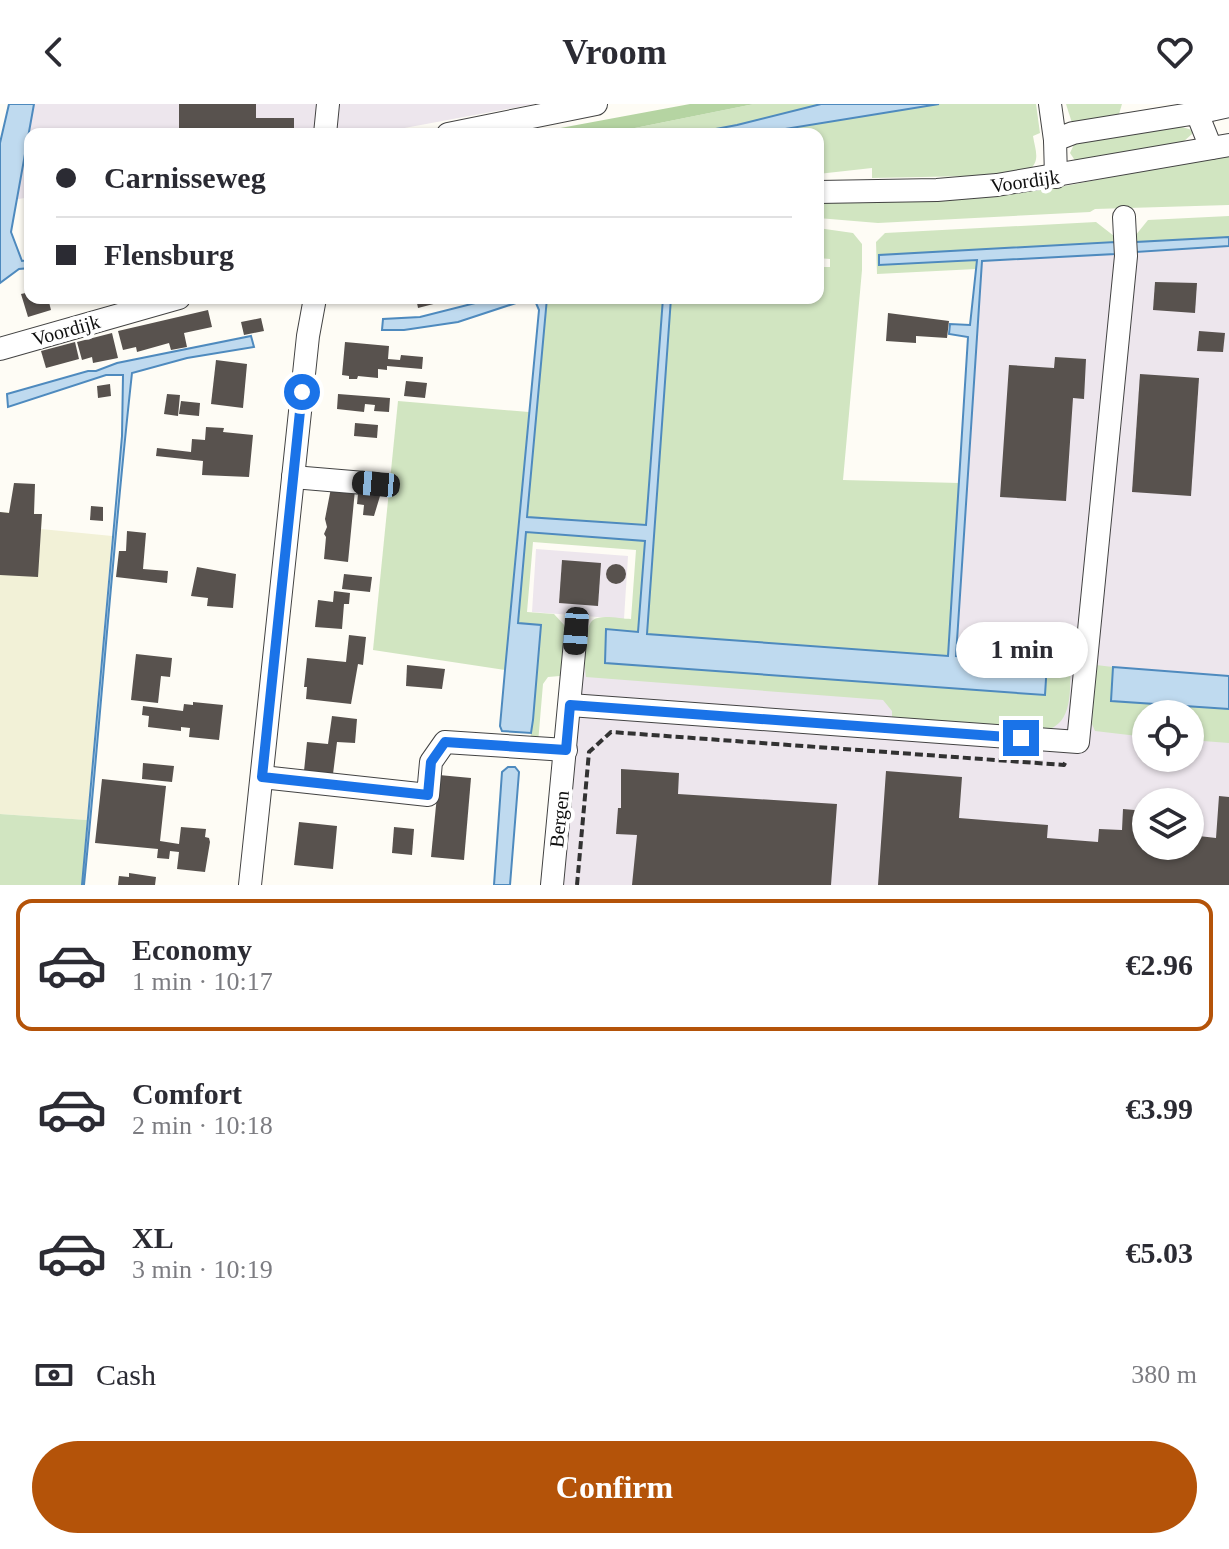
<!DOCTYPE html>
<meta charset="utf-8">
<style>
body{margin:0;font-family:Georgia,serif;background:#f2f2f3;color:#2b2b33;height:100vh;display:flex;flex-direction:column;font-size:30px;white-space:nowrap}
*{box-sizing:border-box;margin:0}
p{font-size:26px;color:#7c7c81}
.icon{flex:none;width:44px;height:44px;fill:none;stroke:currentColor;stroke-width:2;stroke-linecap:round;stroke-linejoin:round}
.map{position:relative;height:781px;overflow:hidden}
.sheet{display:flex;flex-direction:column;background:#fff;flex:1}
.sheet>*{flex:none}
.banner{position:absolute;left:24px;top:24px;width:800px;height:176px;border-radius:16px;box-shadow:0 2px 6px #0004;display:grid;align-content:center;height:176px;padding:0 32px;background:#fff}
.buttons{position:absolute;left:1132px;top:596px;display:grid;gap:16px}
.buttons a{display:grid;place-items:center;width:72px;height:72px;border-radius:50%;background:#fff;box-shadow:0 2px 6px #0004;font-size:40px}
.end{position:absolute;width:36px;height:36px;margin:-18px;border:10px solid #1a73e8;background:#fff;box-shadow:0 0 0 4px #fff}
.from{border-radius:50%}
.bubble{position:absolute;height:56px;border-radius:28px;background:#fff;box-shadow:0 2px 6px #0004;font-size:26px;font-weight:700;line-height:56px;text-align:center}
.car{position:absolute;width:24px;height:48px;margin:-24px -12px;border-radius:10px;box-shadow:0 0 6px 2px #0007;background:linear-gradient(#222 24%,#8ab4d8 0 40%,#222 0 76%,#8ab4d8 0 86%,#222 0)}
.banner b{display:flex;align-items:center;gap:28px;height:76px;font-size:30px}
.banner b+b{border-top:2px solid #e1e1e2}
.banner i{width:20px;height:20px;background:#2b2b33}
ul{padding:14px 0 0;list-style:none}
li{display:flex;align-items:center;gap:24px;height:132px;margin:0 16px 12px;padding:0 16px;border:4px solid transparent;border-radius:16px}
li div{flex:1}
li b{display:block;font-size:30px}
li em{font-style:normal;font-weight:700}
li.selected{border-color:#b45309}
li>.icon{width:72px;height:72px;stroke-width:1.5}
.pay{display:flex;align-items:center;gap:20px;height:88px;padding:0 32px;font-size:30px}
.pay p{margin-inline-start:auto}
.action{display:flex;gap:16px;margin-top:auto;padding:16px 32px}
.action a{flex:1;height:92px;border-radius:48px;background:#b45309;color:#fff;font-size:32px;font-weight:700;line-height:92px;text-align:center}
header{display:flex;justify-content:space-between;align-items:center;height:104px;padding:0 32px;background:#fff;font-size:36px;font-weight:700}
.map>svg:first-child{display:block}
</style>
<header><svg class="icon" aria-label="back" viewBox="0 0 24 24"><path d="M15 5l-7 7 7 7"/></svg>Vroom<svg class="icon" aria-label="heart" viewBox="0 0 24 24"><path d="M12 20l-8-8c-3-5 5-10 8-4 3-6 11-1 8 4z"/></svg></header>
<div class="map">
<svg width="1229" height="781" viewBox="0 0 1229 781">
<rect width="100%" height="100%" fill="#fefcf5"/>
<g fill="#ede6ed" fill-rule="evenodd">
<polygon points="34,0 535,0 372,30 30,30 30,93 13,96"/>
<path d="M1229,135V781H555L576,543L950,569L980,149ZM1146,610H1190V654H1146ZM1146,698H1190V742H1146Z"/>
<polygon points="536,445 628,452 624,515 532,508"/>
</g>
<polygon fill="#f2f1d7" points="0,408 42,410 41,425 112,432 87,716 0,710"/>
<g fill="#d1e5c1">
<polygon points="754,0 821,0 737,21 689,30 605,30"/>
<path d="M939,0H1036L1040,29L1033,32C1035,45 1041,57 1029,66L971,72L872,74V64L818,70V30L761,29Z"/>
<polygon points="1066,0 1122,0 1119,10 1072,19"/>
<polygon points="1169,19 1192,26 1192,30 1183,38 1076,58 1070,49 1076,36"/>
<path d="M1229,50V101L1095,105L1090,108L878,119L818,114V97C885,96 952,97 1019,89C1090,80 1159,61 1229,50Z"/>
<polygon points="1229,112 1229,133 1136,138 1135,132 1148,116"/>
<polygon points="1096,118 1114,132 1115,138 880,151 880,161 977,156 976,165 877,170 876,138 885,129"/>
<polygon points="818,124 853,129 862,140 862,166 843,376 959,379 948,552 647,530 671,194 818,194 818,163 830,163 830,155 818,154"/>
<polygon points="547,194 663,194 646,421 527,413"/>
<polygon points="398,297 529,308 505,566 373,546"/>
<path d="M525,428L645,437L638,528L607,526L1044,591L1047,559L955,552L956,548L1071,556C1069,579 1075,615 1050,625L892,614V607L883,596L586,573C584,562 584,522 593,516C602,510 620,515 631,515L636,446L533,438L527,508L554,510L565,522L560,572L548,573L543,580L538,639H530L541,522L518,520Z"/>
<polygon points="1096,561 1113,563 1112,597 1229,605 1229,639 1190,636 1190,610 1146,610 1146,633 1095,627 1092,620"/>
<polygon points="0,710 87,716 82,781 0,781"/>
</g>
<polygon fill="#b5d4a2" points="690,0 754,0 605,30 528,30"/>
<g fill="#bfdaef" stroke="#4e8abe" stroke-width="2">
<polygon points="9,0 34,0 11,128 22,157 30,156 30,164 19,165 0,179 0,39"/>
<polygon points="821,0 939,0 755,30 689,30 737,21"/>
<polygon points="1229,133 1229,142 1136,148 1136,138"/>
<polygon points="1115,138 1115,150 982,157 956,552 1047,559 1045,591 605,559 606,525 638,528 645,437 526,428 518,519 541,521 533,616 531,629 502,627 500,622 505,566 539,206 536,199 531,196 525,196 458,218 404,226 382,226 383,215 420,213 495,194 547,194 527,413 646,421 663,194 671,194 647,530 948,552 968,233 949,230 950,220 970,221 977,156 879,161 879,151"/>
<path d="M251,232L254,243L187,254L132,269C113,440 101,610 84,781H82L122,332L123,271H106L8,303L7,290L88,267H96L117,259Z"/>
<polygon points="1113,563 1229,572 1229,605 1111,597"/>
<polygon points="508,663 515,663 519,668 510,781 494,781 502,668"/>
</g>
<g fill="#58524e">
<polygon points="179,0 256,0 256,14 294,14 294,30 179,30"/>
<polygon points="1155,178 1197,179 1195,209 1153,206"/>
<polygon points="30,188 30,194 48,194 51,206 28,213 21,190"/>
<polygon points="416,194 453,194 453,195 418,204"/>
<polygon points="208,206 212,223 184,229 187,243 171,246 169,239 137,248 136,243 123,246 118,227"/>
<polygon points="888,209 949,217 947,234 916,232 916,239 886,237"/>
<polygon points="261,214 264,227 244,231 241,218"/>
<polygon points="1199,227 1225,229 1223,248 1197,247"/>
<polygon points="112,229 118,254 93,259 92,253 82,256 77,238"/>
<polygon points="75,238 79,255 46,264 41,247"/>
<polygon points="345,238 389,242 388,255 400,256 401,251 423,253 422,265 387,262 387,266 378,265 378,274 358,272 357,275 349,275 349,272 342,271"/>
<polygon points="1055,253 1086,255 1084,295 1073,294 1066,397 1000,393 1009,261 1054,264"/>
<polygon points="216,256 247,260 243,304 211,300"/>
<polygon points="1140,270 1199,274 1191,392 1132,388"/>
<polygon points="406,277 427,279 425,294 404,292"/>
<polygon points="110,280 111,292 98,294 97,282"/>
<polygon points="167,290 180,291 178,312 164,310"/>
<polygon points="338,290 390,294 389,308 374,307 375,301 365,300 364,308 337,305"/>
<polygon points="181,297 200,299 199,312 179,310"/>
<polygon points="355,319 378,321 377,334 354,332"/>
<polygon points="206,323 224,324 223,328 253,331 249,373 202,371 203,357 156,352 157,344 191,348 192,335 205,336"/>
<polygon points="14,379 35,380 34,410 42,410 38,473 0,471 0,408 9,409"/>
<polygon points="331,384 355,386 348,458 324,455 326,433 324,430 327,423 325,415"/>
<polygon points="358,390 380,392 374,412 363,411 364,401 357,400"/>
<polygon points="91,402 103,403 103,417 90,416"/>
<polygon points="127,427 146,429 143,465 168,467 167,479 116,473 119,447 126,447"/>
<polygon points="562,456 601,459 598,502 559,499"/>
<circle cx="616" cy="470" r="10"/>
<polygon points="197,463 236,470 233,504 207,502 208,494 191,492"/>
<polygon points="344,470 372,473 370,488 342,485"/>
<polygon points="334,487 350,489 349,500 344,500 342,525 315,523 318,496 333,498"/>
<polygon points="349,531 366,533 363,561 358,560 351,600 306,595 307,583 304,583 307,554 346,558"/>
<polygon points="136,550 172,554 170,573 161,572 158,599 131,596"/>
<polygon points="407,561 445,565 442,585 406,582"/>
<polygon points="193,598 223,601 219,636 189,633 190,624 181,623 181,627 148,623 149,612 142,611 143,602 183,607 184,600 193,601"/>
<polygon points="332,612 357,615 355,639 337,638 333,670 304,667 307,638 328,640"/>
<polygon points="143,659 174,662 172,678 142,675"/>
<polygon points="621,665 679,669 678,690 837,700 831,781 632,781 637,731 616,730 618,704 621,704"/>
<polygon points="886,667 962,673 959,714 1048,721 1047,734 1098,738 1099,725 1122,726 1123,705 1146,707 1146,742 1190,742 1190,731 1216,734 1219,692 1229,693 1229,781 878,781"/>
<polygon points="439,671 471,674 464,756 431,753"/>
<polygon points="102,675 166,682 160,737 179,740 181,723 206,725 205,733 209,734 210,738 205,768 177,765 179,748 170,747 169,755 157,754 158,745 95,739"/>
<polygon points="299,718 337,722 333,765 294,761"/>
<polygon points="394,723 414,725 412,751 392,749"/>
<polygon points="129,769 156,773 155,781 118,781 119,772 129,773"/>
</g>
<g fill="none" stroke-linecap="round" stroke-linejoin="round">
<defs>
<g id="minor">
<polyline points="1050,0 1055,36"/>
<polyline points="1197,9 1229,2"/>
<polyline points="325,30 328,0"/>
<polyline points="448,30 596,0"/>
<polyline points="1056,73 1055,36 1073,29 1197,9 1211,44"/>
<polyline points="818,88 937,86 997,81 1229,41"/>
<polyline points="0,245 179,194"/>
<polyline points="293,373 376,380"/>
<polyline points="570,601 1078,638 1126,152 1124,113"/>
<polyline points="262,673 428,691 431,658 445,638 566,646"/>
<polyline points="250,781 308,232 315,194"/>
<polyline points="552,781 576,527"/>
</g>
</defs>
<use href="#minor" stroke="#434343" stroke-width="24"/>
<polyline stroke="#323232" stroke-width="4" stroke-dasharray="8 4" stroke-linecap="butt" points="577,781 589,648 611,628 1064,661 1066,657"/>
<use href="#minor" stroke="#fff" stroke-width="22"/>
</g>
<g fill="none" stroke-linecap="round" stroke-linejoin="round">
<polyline stroke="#1a73e8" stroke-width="10" points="302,288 262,673 428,691 431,658 445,638 566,646 570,601 1021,634"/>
</g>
<g text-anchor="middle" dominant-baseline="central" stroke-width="8" stroke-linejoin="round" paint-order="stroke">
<g font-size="20" fill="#101010" stroke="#fff">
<text transform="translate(1025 77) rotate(-8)">Voordijk</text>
<text transform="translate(66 226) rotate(-16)">Voordijk</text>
<text transform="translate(559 715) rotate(-84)">Bergen</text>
</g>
</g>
</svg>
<div class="buttons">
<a><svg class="icon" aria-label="locate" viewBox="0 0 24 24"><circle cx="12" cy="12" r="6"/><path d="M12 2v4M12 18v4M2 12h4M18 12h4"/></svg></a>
<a><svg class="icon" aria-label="layers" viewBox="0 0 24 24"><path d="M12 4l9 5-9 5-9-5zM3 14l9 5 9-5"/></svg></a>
</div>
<i class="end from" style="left:302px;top:288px"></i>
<i class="end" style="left:1021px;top:634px"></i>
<div class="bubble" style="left:956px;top:518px;width:132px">1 min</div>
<i class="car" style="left:376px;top:380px;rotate:275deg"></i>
<i class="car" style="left:576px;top:527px;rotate:184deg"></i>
<div class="banner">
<b><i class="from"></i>Carnisseweg</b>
<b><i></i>Flensburg</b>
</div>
</div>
<section class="sheet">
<ul>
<li class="selected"><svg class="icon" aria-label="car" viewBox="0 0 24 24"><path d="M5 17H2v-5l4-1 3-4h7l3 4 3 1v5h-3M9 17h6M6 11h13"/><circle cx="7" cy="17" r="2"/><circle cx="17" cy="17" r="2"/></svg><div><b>Economy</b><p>1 min · 10:17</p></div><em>€2.96</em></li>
<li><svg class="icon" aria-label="car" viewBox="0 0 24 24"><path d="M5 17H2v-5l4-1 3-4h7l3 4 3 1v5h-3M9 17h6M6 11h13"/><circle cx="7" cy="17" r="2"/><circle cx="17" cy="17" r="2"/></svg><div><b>Comfort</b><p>2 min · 10:18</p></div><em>€3.99</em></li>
<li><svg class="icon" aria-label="car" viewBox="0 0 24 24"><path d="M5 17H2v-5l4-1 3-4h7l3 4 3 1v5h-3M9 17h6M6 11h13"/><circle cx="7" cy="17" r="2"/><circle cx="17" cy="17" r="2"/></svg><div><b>XL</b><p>3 min · 10:19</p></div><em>€5.03</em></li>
</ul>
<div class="pay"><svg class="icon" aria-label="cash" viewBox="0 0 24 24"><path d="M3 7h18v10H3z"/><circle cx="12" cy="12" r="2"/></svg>Cash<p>380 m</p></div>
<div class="action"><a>Confirm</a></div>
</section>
